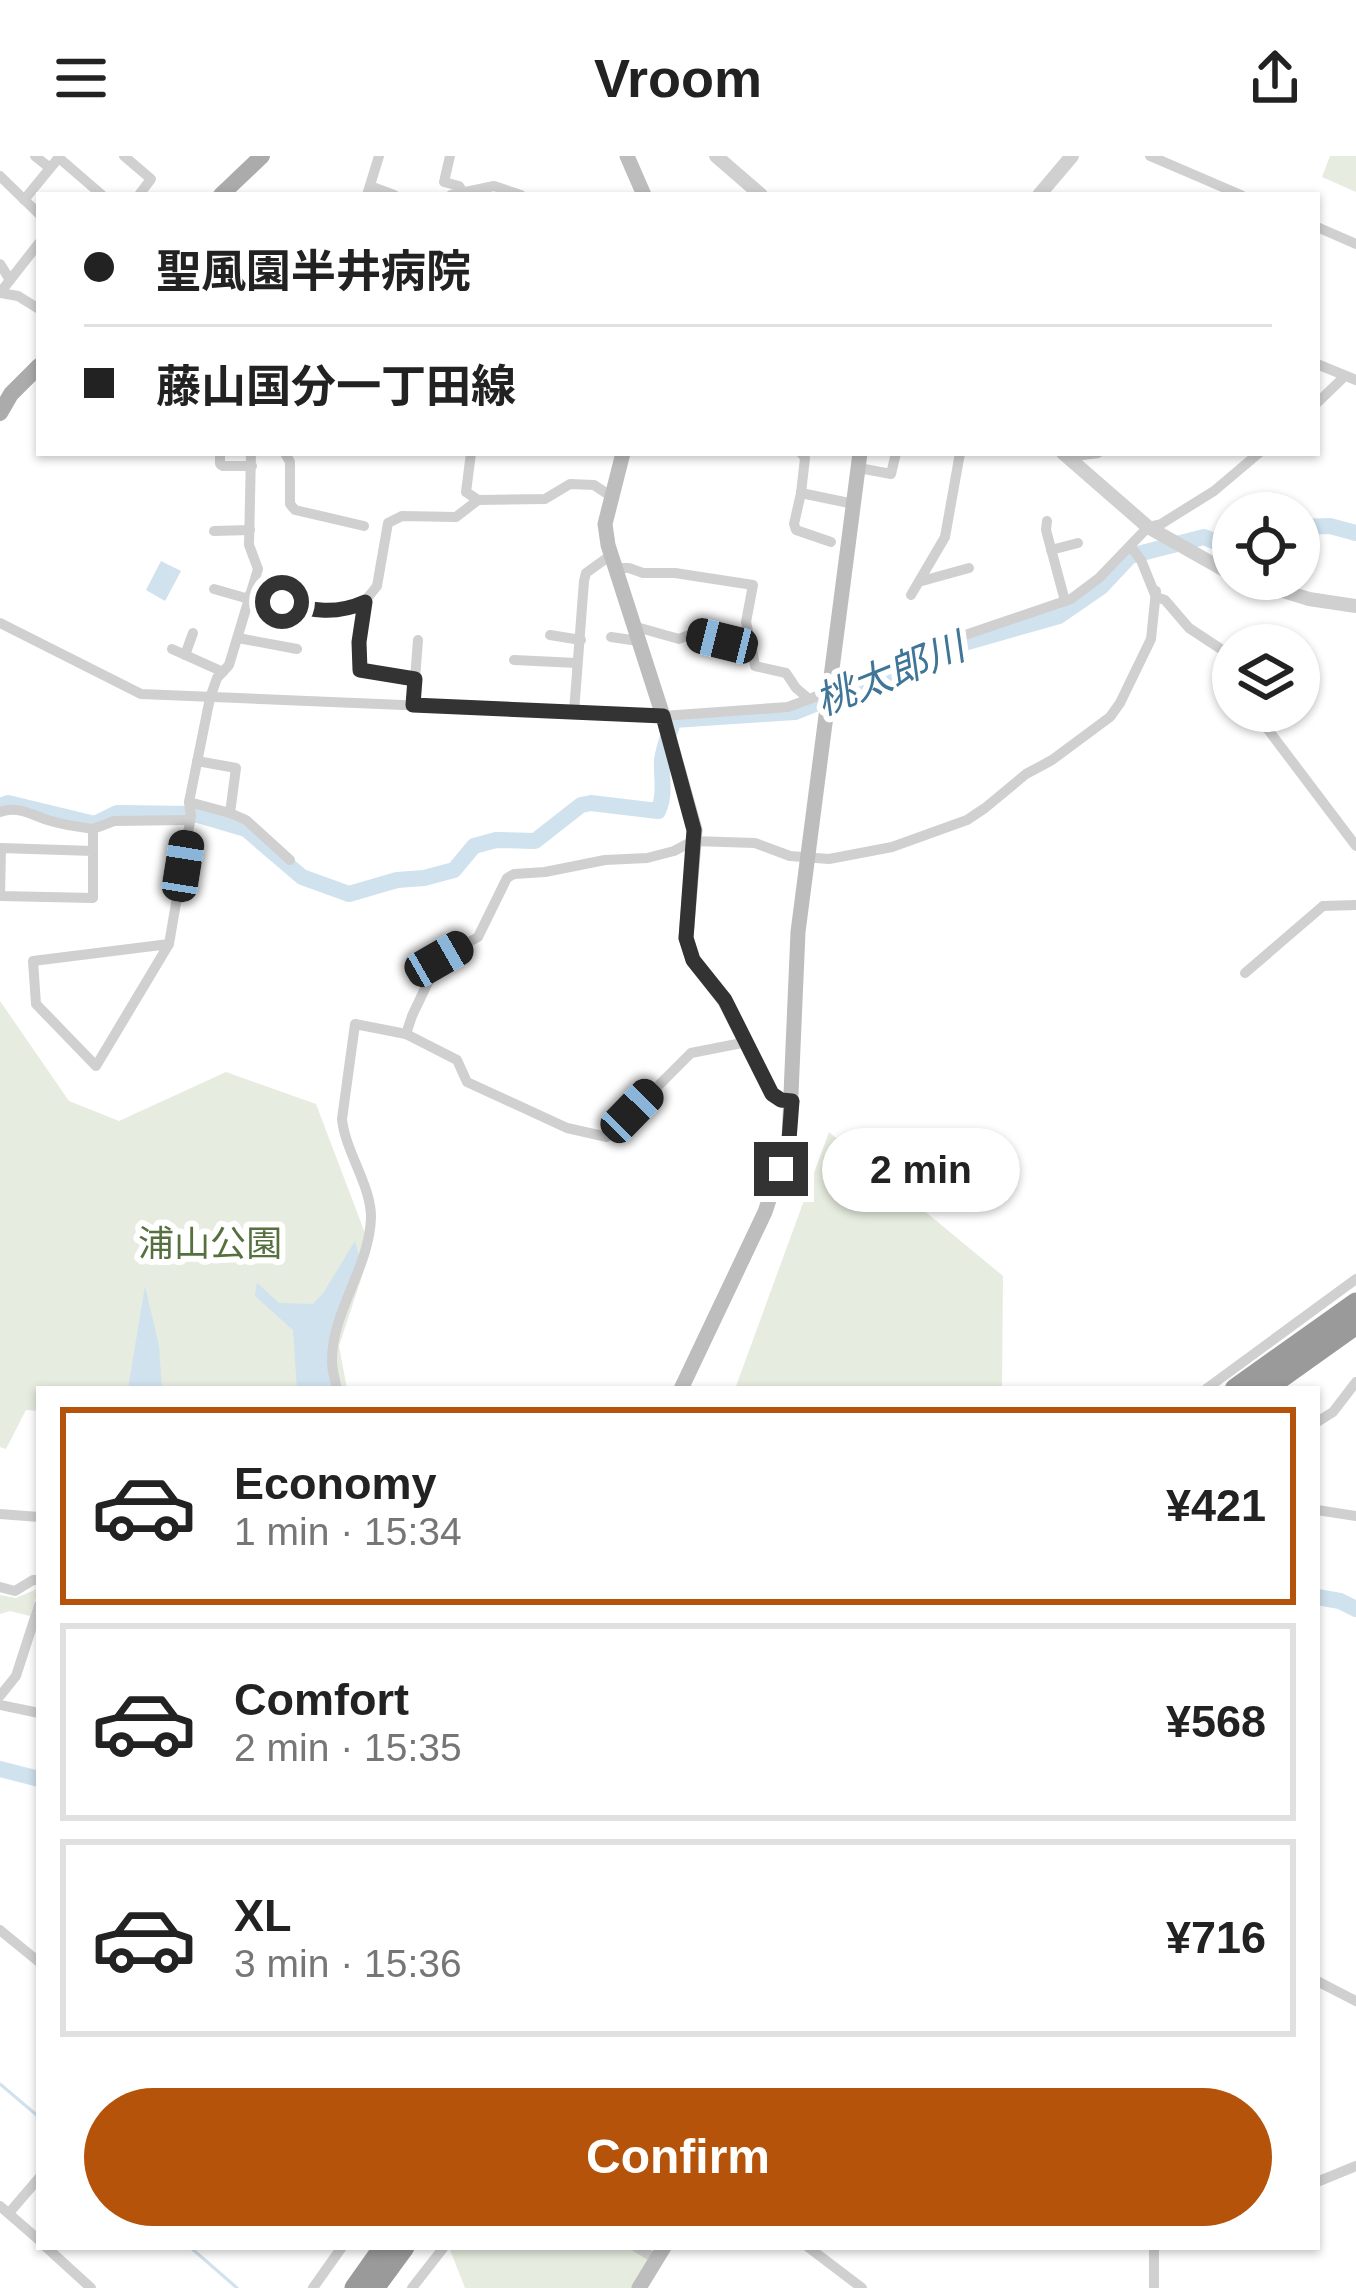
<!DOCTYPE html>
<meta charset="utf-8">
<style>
body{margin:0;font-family:Arial,"Noto Sans JP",sans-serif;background:#f2f2f2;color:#222;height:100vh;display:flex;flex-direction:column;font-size:45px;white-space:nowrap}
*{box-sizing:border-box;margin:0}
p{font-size:39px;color:#767676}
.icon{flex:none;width:66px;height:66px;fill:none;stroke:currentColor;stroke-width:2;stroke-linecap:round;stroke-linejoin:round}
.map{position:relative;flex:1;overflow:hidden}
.drawer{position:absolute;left:36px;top:1230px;width:1284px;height:864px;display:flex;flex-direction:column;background:#fff;border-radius:0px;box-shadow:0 3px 9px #0004}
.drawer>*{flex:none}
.top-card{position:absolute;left:36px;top:36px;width:1284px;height:264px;border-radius:0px;box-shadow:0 3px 9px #0004;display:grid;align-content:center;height:264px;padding:0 48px;background:#fff}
.tools{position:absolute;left:1212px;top:336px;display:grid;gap:24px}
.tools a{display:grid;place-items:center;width:108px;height:108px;border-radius:50%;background:#fff;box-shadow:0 3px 9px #0004;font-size:60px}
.end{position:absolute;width:54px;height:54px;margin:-27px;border:15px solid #333;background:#fff;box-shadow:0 0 0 6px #fff}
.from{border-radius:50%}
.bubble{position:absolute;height:84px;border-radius:42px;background:#fff;box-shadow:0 3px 9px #0004;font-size:39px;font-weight:700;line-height:84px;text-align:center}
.car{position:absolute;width:36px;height:72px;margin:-36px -18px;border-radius:15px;box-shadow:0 0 9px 3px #0007;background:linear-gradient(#222 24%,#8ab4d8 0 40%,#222 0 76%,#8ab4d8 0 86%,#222 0)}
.top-card b{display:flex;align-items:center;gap:42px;height:114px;font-size:45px}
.top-card b+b{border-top:3px solid #e0e0e0}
.top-card i{width:30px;height:30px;background:#222}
ul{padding:21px 0 0;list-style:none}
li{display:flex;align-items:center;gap:36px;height:198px;margin:0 24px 18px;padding:0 24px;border:6px solid #e0e0e0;border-radius:0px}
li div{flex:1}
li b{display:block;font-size:45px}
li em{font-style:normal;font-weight:700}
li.active{border-color:#b45309}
li>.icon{width:108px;height:108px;stroke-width:1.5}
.cta{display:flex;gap:24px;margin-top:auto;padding:24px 48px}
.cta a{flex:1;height:138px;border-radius:72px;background:#b45309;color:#fff;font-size:48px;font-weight:700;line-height:138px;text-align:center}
header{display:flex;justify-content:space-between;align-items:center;height:156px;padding:0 48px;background:#fff;font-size:54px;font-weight:700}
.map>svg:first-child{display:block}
</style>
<header><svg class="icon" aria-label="menu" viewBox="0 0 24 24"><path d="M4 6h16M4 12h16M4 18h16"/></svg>Vroom<svg class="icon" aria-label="share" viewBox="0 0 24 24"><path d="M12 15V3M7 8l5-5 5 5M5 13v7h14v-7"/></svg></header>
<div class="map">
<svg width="1356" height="2132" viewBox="0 0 1356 2132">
<rect width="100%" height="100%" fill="#fff"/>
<g fill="#e6ecdf">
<polygon points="1330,0 1356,0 1356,36 1322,21"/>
<polygon points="0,845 69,945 119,965 226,916 316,948 371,1093 339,1190 347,1233 39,1233 39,1255 26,1254 6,1293 0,1291"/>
<polygon points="829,976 1003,1120 1002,1233 735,1233"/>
<polygon points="39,1432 30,1460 10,1455 0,1458 0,1439 16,1442"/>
<polygon points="449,2091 636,2091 656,2103 639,2132 465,2132"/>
</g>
<g fill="#cfe2ee">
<polygon points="161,405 181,415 165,445 146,434"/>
<polygon points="355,1085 359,1099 328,1209 333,1233 297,1233 293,1174 255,1140 257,1127 279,1147 313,1148 324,1136"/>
<polygon points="145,1130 159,1190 162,1233 128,1233"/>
</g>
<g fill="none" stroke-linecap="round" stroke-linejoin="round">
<g stroke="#cfe2ee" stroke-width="3">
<polyline points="0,1928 39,1961"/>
<polyline points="190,2091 237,2132"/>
</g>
<g stroke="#cfe2ee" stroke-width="16">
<polyline points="1299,371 1330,370 1356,377"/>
<path d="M0,650L8,647L95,668L117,657L195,658L246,673L302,721L349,738L397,724L424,722L454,714L474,690L496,684L535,685L581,649L591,647L658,655C666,638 661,622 662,604C664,590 669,577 674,564L795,556L894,516L929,497L1059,460L1101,431L1130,400L1204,381L1233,393"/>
<polyline points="1317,1441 1340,1445 1356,1453"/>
<polyline points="0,1613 39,1623"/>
</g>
<g stroke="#d0d0d0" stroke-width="10">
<polyline points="35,0 50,12"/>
<polyline points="124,0 151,23 139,39"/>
<polyline points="450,0 444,26 459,30 463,36"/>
<polyline points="1150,0 1241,39"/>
<polyline points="59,2 102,39"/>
<polyline points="0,20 39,58"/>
<polyline points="370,30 394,39"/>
<polyline points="367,39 379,0"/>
<polyline points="451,39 494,30 521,39"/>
<polyline points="24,44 60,0"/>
<polyline points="1317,71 1356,88"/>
<polyline points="39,87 0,137 18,140 39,153"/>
<polyline points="0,108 10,124"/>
<polyline points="1317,208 1356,224"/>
<polyline points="1317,247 1345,220"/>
<polyline points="220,297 220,308 223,310 252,310"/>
<polyline points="285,297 290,306 290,348 295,354 364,370"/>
<polyline points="471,297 466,336 478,344 545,343 570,328 594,329 612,341"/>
<polyline points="801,297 805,302 801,337"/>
<polyline points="1067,301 1098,297"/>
<polyline points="859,312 891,318 896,297"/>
<polyline points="1047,365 1046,374 1065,445"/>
<polyline points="214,375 250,374"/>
<polyline points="831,386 796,374 794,368 801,337 854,348"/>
<polyline points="1131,391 1141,404 1156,441 1165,444 1189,472 1233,501"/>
<polyline points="1051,394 1078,387"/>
<polyline points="615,412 629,412 643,417 675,417 753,429 746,466 752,493 691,478 679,483 633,470"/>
<polyline points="922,425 969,412"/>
<polyline points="214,433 249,443"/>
<path d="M250,438C290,449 326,464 365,445"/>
<polyline points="911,439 945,381 960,297"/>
<polyline points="0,467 141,538 663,560 788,551 865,522 924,493 1071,443 1099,422 1148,371 1161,368 1214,335 1259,297"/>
<polyline points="550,479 581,484"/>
<polyline points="611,481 638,485"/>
<polyline points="238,482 297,493"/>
<polyline points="172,493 223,516"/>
<polyline points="752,493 755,510 786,517 796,532 809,543"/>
<polyline points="185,499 193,477"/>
<polyline points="514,504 577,507"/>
<polyline points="415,523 418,484"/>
<polyline points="413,549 415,523 360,514 359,486 365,445 377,430 388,367 402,360 456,361 478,344"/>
<polyline points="1254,555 1356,690"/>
<polyline points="574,556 584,425 586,417 611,399"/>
<polyline points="189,646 230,657 236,612 197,605"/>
<path d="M0,656C19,649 33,660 51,665C64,669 79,671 93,673"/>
<polyline points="230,657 246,664 290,704"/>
<polyline points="93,695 1,692 0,740 93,742 93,673 114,665 190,664"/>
<polyline points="169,788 191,660 189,646 210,542 217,522 229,509 258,413 249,389 251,297"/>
<polygon points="169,788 96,910 36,848 33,805"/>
<polyline points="1245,817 1323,750 1356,749"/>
<polyline points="747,886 691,897 607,981 567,972 467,926 457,904 406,878 412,860 439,803 478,781 507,722 514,718 545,716 605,704 647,702 674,695 693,685 755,687 790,700 829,703 892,691 967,664 985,652 1026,618 1052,604 1110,561 1120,547 1151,483 1156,435"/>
<path d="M337,1233C335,1224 332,1214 332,1206C331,1156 370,1111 371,1061C371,1029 345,995 342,963L355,868L406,878"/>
<polyline points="1206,1233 1356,1123"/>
<polyline points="1317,1266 1333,1256 1356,1226"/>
<polyline points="1317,1354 1356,1360"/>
<polyline points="0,1358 39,1361"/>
<polyline points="0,1431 15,1435 33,1424 39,1424"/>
<polyline points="0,1540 16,1520 39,1449"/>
<polyline points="0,1549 39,1557"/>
<polyline points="0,1774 39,1806"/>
<polyline points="1317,1825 1356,1845"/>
<polyline points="1317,2026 1356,2010"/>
<polyline points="0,2050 39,2084"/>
<polyline points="9,2057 39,2022"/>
<polyline points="46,2091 91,2132"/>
<polyline points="636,2091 656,2103"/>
<polyline points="808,2091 862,2132"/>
<polyline points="1154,2091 1154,2132"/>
<polyline points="313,2132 342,2091"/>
<polyline points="412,2132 444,2091"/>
</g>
<g stroke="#d0d0d0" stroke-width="14">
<polyline points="716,0 761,39"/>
<polyline points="1039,39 1072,0"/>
<polyline points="1063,297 1148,371 1233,419"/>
<polyline points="1244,423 1309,443 1356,450"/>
</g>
<g stroke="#bdbdbd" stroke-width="15">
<polyline points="627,0 644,39"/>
<polyline points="623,297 605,368 608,389 663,560 695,674 686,782 693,804 725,845 772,938 781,944 792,945"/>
<polyline points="681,1233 765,1056 789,984 798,776 860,297"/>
<polyline points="639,2132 664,2091"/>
</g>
<g stroke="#ababab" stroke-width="16">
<polyline points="221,39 262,0"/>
<polyline points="0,257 11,238 39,210"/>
</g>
<g stroke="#9a9a9a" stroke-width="21">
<polyline points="1235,1233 1356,1147"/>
<polyline points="1265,1233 1356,1168"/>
<polyline points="355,2132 384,2091"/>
<polyline points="374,2132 404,2091"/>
</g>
</g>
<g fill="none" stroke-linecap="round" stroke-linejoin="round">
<path stroke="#333" stroke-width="15" d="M282,446C312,455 336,459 365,446L359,486L360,514L415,523L413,549L663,560L694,674L686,782L693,804L725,844L772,938L781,944L792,945L789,984L781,1013"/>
</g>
<g text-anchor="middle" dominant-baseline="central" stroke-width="12" stroke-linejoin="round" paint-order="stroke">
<g font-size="36" fill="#56703f" stroke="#fff">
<text x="210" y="1087">浦山公園</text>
</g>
<g font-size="39" font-style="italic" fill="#3f7597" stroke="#fff">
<text transform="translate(890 518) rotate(-22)">桃太郎川</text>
</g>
</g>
</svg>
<div class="tools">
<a><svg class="icon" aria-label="locate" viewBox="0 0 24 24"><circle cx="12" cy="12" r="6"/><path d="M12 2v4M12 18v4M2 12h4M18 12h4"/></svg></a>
<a><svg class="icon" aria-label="layers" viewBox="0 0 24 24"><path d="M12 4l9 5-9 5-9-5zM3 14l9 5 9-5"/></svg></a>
</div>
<i class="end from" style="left:282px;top:446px"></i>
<i class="end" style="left:781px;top:1013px"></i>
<div class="bubble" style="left:822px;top:972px;width:198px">2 min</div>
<i class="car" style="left:722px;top:485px;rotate:284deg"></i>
<i class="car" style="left:183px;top:710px;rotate:9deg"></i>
<i class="car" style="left:439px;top:803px;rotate:60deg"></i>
<i class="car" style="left:632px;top:955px;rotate:44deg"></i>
<div class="top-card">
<b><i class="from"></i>聖風園半井病院</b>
<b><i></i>藤山国分一丁田線</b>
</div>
<section class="drawer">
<ul>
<li class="active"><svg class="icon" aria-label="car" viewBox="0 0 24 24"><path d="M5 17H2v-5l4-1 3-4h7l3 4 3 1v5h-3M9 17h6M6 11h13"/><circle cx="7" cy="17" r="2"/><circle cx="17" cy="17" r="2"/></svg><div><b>Economy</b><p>1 min · 15:34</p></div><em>¥421</em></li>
<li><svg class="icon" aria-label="car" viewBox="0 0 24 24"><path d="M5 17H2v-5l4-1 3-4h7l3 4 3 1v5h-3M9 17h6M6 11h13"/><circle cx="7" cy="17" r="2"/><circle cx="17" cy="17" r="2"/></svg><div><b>Comfort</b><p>2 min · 15:35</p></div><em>¥568</em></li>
<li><svg class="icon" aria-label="car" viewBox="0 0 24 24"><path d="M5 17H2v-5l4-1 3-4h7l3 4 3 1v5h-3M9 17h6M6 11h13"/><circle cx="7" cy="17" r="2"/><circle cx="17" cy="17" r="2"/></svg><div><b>XL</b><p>3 min · 15:36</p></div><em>¥716</em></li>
</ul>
<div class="cta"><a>Confirm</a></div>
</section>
</div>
